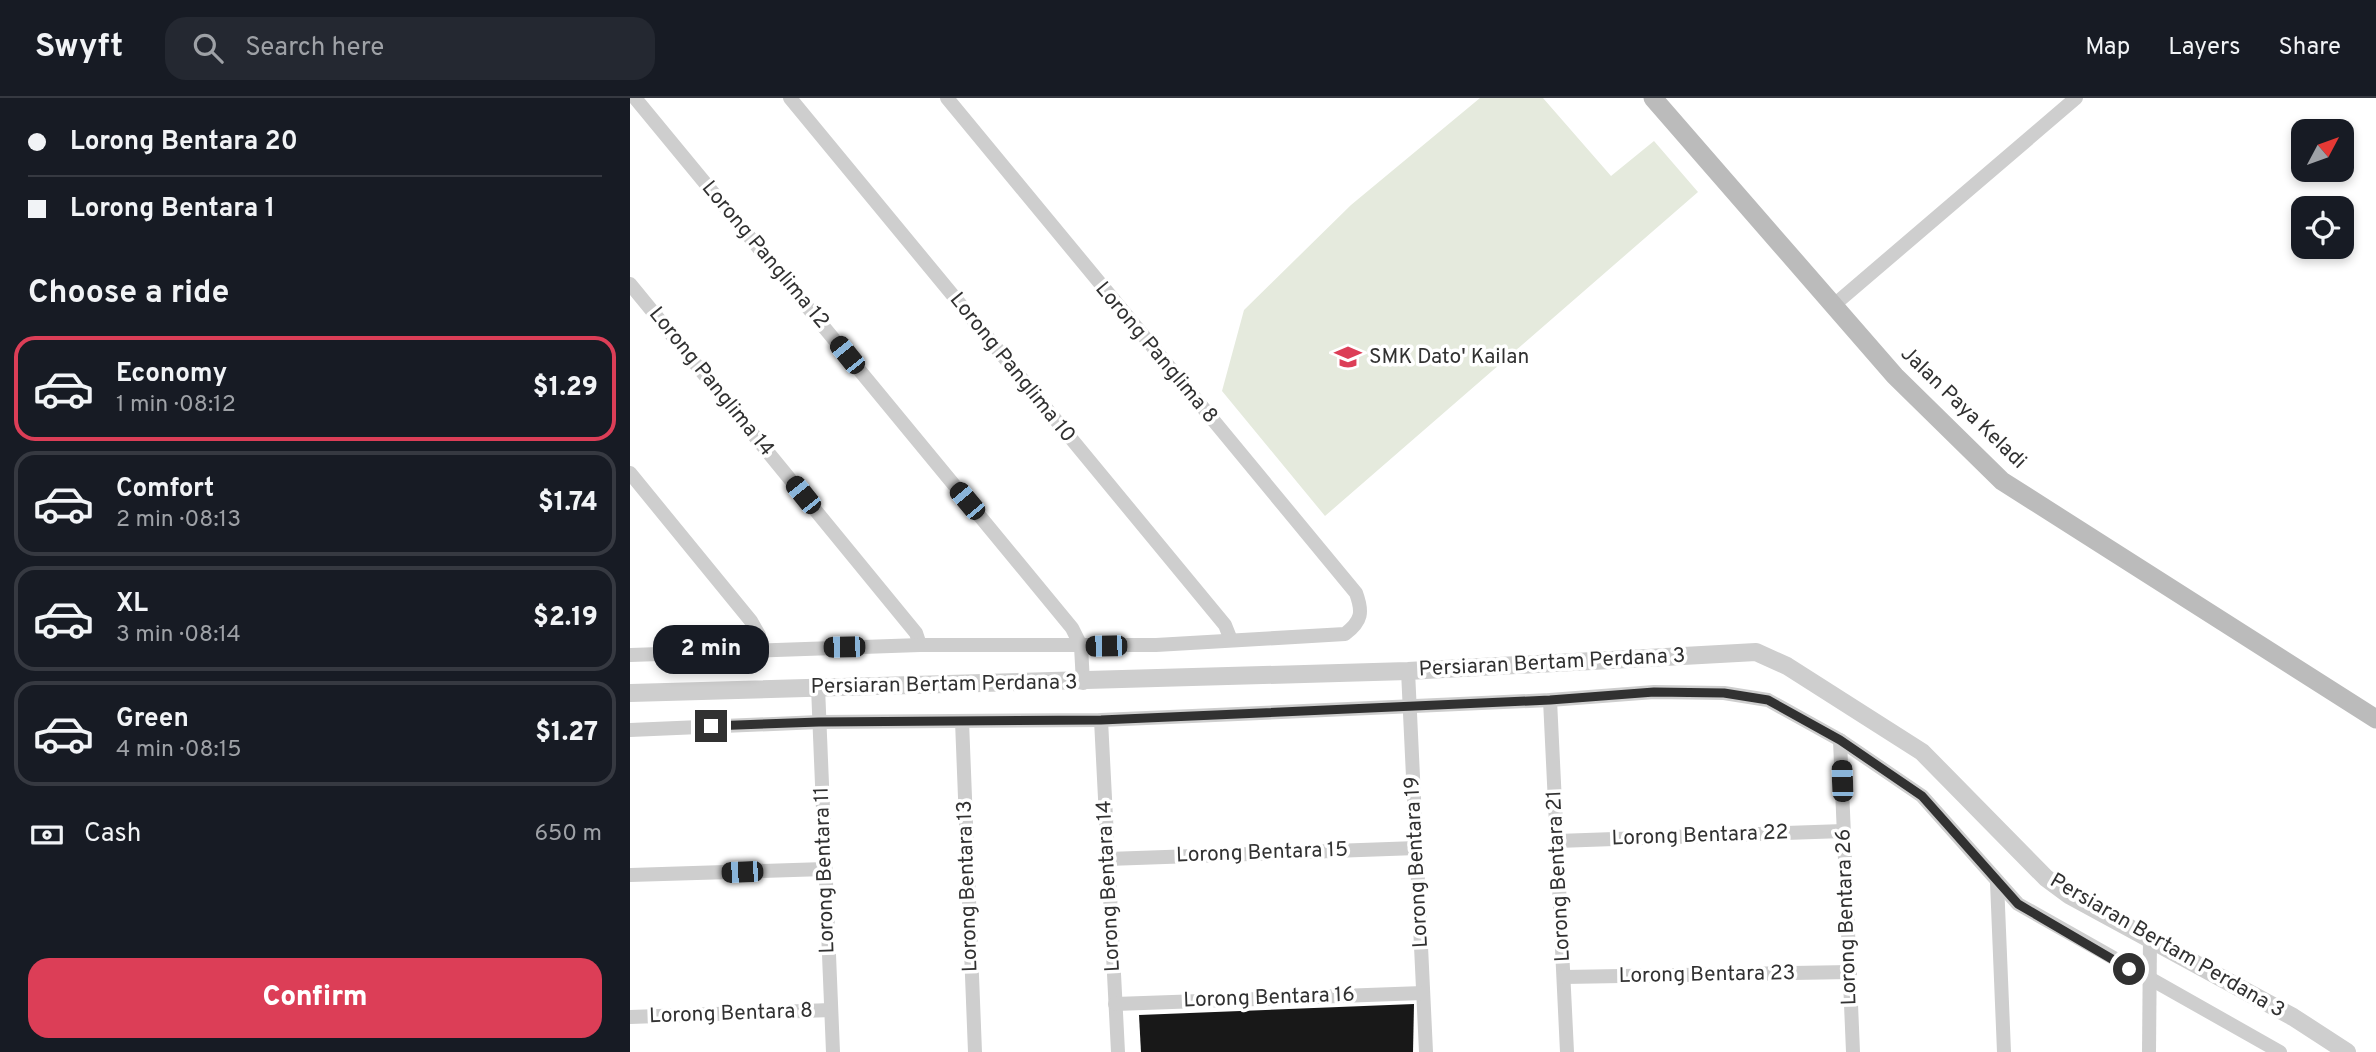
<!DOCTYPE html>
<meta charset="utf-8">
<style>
body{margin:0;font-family:Overpass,sans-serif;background:#242831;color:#f1f3f6;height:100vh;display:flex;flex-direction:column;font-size:26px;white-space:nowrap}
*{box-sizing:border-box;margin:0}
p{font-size:23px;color:#9ea1a6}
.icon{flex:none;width:38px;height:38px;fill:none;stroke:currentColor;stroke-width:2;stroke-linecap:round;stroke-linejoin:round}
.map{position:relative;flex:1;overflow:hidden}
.panel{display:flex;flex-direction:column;background:#171b24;width:630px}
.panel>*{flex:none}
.top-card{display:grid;align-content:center;height:154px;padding:0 28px;background:#171b24}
.needle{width:46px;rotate:49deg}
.tools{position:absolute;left:1661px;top:21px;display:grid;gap:14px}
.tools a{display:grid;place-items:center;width:63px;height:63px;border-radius:14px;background:#171b24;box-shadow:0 4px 10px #0003;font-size:35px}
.end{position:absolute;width:32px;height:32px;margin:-16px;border:9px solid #313131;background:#fff;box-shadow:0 0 0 4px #fff}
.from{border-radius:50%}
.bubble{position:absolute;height:49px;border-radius:21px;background:#171b24;box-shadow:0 4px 10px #0003;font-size:23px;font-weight:800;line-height:49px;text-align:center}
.car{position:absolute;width:21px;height:42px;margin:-21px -10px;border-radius:9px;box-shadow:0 0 5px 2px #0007;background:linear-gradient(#222 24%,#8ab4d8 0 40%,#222 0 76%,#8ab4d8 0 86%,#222 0)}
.top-card b{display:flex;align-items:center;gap:24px;height:66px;font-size:26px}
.top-card b+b{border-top:2px solid #363941}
.top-card i{width:18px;height:18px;background:#f1f3f6}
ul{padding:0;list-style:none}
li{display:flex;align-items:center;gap:21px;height:105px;margin:0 14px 10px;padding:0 14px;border:4px solid #363941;border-radius:21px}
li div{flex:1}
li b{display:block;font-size:26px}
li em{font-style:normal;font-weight:800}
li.selected{border-color:#dc3e57}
li>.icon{width:63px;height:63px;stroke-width:1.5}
h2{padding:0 28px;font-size:32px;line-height:84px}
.pay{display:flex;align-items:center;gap:18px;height:77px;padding:0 28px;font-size:26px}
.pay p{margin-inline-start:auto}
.button{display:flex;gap:14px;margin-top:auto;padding:14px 28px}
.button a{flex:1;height:80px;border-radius:21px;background:#dc3e57;color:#fff;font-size:28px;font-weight:800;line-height:80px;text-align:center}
header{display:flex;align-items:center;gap:42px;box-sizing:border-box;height:98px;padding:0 35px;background:#171b24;border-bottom:2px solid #363941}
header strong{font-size:33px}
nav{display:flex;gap:38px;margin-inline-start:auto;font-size:24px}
.search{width:490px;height:63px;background:#242831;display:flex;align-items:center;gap:18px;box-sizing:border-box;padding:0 24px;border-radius:21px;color:#9ea1a6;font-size:26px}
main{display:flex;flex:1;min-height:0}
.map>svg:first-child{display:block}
</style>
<header>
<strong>Swyft</strong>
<div class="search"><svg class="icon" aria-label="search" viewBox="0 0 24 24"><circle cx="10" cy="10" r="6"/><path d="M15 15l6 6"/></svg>Search here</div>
<nav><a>Map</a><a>Layers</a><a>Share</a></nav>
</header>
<main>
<section class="panel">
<div class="top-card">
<b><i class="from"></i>Lorong Bentara 20</b>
<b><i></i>Lorong Bentara 1</b>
</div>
<h2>Choose a ride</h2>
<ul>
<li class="selected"><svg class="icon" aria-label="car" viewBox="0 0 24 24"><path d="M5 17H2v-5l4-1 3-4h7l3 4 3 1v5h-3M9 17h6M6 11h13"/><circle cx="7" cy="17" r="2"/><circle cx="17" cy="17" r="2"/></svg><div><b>Economy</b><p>1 min · 08:12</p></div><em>$1.29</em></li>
<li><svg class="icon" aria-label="car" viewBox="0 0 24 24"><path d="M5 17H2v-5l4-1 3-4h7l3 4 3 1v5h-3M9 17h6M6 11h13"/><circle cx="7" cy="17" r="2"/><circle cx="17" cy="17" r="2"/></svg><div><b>Comfort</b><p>2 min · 08:13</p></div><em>$1.74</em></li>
<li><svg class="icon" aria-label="car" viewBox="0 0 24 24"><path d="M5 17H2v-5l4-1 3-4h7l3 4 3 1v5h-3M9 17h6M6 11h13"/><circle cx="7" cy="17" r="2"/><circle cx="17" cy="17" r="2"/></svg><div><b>XL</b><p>3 min · 08:14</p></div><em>$2.19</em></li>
<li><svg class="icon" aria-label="car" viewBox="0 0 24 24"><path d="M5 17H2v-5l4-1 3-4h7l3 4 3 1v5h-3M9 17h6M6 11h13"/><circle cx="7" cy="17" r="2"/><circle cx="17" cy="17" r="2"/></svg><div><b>Green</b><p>4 min · 08:15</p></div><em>$1.27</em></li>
</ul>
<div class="pay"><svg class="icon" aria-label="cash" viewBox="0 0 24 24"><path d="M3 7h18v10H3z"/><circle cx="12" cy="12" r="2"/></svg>Cash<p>650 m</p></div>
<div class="button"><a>Confirm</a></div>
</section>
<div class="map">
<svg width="1746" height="954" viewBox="0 0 1746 954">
<rect width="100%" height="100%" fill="#fff"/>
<polygon fill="#e5eadd" points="850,0 913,0 981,78 1024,43 1068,94 695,418 592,293 614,212 721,107"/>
<polygon fill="#181818" points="784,906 783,954 511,954 509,917"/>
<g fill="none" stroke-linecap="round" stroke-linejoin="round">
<g stroke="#cecece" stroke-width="14">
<polyline points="5,0 442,530 451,548 453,585"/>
<polyline points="160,0 595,527 601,542"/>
<polyline points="0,186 286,535 290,547"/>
<polyline points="1204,207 1446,0"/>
<polyline points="0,375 121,523 129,537 130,551"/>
<path d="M0,557L290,547H526L715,536C732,523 733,514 726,495L317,0"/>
<polyline points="778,573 796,954"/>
<polyline points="188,589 203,954"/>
<polyline points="920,602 937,954"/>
<polyline points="471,622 488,954"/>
<polyline points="332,623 345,954"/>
<polyline points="0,632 189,624 471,622 920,602 1024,594 1094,595 1138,602 1210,642 1292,698 1388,806 1650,954"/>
<polyline points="1210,642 1223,954"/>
<polyline points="927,743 1214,733"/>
<polyline points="478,761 787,750"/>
<polyline points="0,777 195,771"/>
<polyline points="1367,784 1374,954"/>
<polyline points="934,879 1220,874"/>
<polyline points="485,906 793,895"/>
<polyline points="0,919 201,912"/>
<polyline points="1519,954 1520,840"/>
</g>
<polyline stroke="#cecece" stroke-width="18" points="0,595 778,573 1126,554 1157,568 1292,654 1416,780 1439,797 1663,919 1717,954"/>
<polyline stroke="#bbb" stroke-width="19" points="1023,0 1265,278 1372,383 1746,621"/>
</g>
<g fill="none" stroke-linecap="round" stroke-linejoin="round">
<polyline stroke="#313131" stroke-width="9" points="81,628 189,624 471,622 920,602 1024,594 1094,595 1138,602 1210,642 1292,698 1388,806 1499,871"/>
</g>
<defs>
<symbol id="school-bare" viewBox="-9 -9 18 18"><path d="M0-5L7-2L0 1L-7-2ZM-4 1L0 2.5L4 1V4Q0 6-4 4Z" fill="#dc3e57" stroke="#fff" stroke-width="2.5" paint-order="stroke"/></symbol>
</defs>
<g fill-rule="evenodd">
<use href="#school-bare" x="699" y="240" width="38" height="38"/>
</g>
<g text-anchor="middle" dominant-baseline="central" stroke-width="7" stroke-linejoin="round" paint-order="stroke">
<g font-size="21" fill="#313131" stroke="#fff">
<text transform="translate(135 157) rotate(50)">Lorong Panglima 12</text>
<text transform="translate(526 255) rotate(50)">Lorong Panglima 8</text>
<text transform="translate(382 270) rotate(51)">Lorong Panglima 10</text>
<text transform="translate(81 284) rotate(51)">Lorong Panglima 14</text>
<text transform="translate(1333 310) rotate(44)">Jalan Paya Keladi</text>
<text transform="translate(922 565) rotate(-3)">Persiaran Bertam Perdana 3</text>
<text transform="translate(314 587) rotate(-1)">Persiaran Bertam Perdana 3</text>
<text transform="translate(1070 738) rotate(-2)">Lorong Bentara 22</text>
<text transform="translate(632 755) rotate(-2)">Lorong Bentara 15</text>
<text transform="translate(787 764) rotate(-93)">Lorong Bentara 19</text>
<text transform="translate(195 772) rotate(-92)">Lorong Bentara 11</text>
<text transform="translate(929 778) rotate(-93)">Lorong Bentara 21</text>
<text transform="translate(338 788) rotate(-92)">Lorong Bentara 13</text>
<text transform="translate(479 788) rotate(-93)">Lorong Bentara 14</text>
<text transform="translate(1217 819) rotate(-92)">Lorong Bentara 26</text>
<text transform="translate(1537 848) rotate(30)">Persiaran Bertam Perdana 3</text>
<text transform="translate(1077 877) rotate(-1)">Lorong Bentara 23</text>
<text transform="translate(639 900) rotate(-2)">Lorong Bentara 16</text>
<text transform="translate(101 916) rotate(-2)">Lorong Bentara 8</text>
</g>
<g font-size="21" fill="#313131" stroke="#fff" text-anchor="start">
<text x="739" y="259">SMK Dato' Kailan</text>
</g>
</g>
</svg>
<div class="tools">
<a><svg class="needle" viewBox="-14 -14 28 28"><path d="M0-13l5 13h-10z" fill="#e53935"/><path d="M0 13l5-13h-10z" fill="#9ea1a6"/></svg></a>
<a><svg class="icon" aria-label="locate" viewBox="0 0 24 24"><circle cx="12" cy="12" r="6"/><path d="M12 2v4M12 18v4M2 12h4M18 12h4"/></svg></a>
</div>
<i class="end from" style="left:1499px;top:871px"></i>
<i class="end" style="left:81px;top:628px"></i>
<div class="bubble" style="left:23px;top:527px;width:116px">2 min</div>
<i class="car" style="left:217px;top:257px;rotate:321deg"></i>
<i class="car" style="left:173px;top:397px;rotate:321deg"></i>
<i class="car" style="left:337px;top:403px;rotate:320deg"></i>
<i class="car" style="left:476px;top:548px;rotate:269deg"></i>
<i class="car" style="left:214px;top:549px;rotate:269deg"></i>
<i class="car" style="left:1212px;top:683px;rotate:358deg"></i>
<i class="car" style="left:112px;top:774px;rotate:268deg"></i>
</div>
</main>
